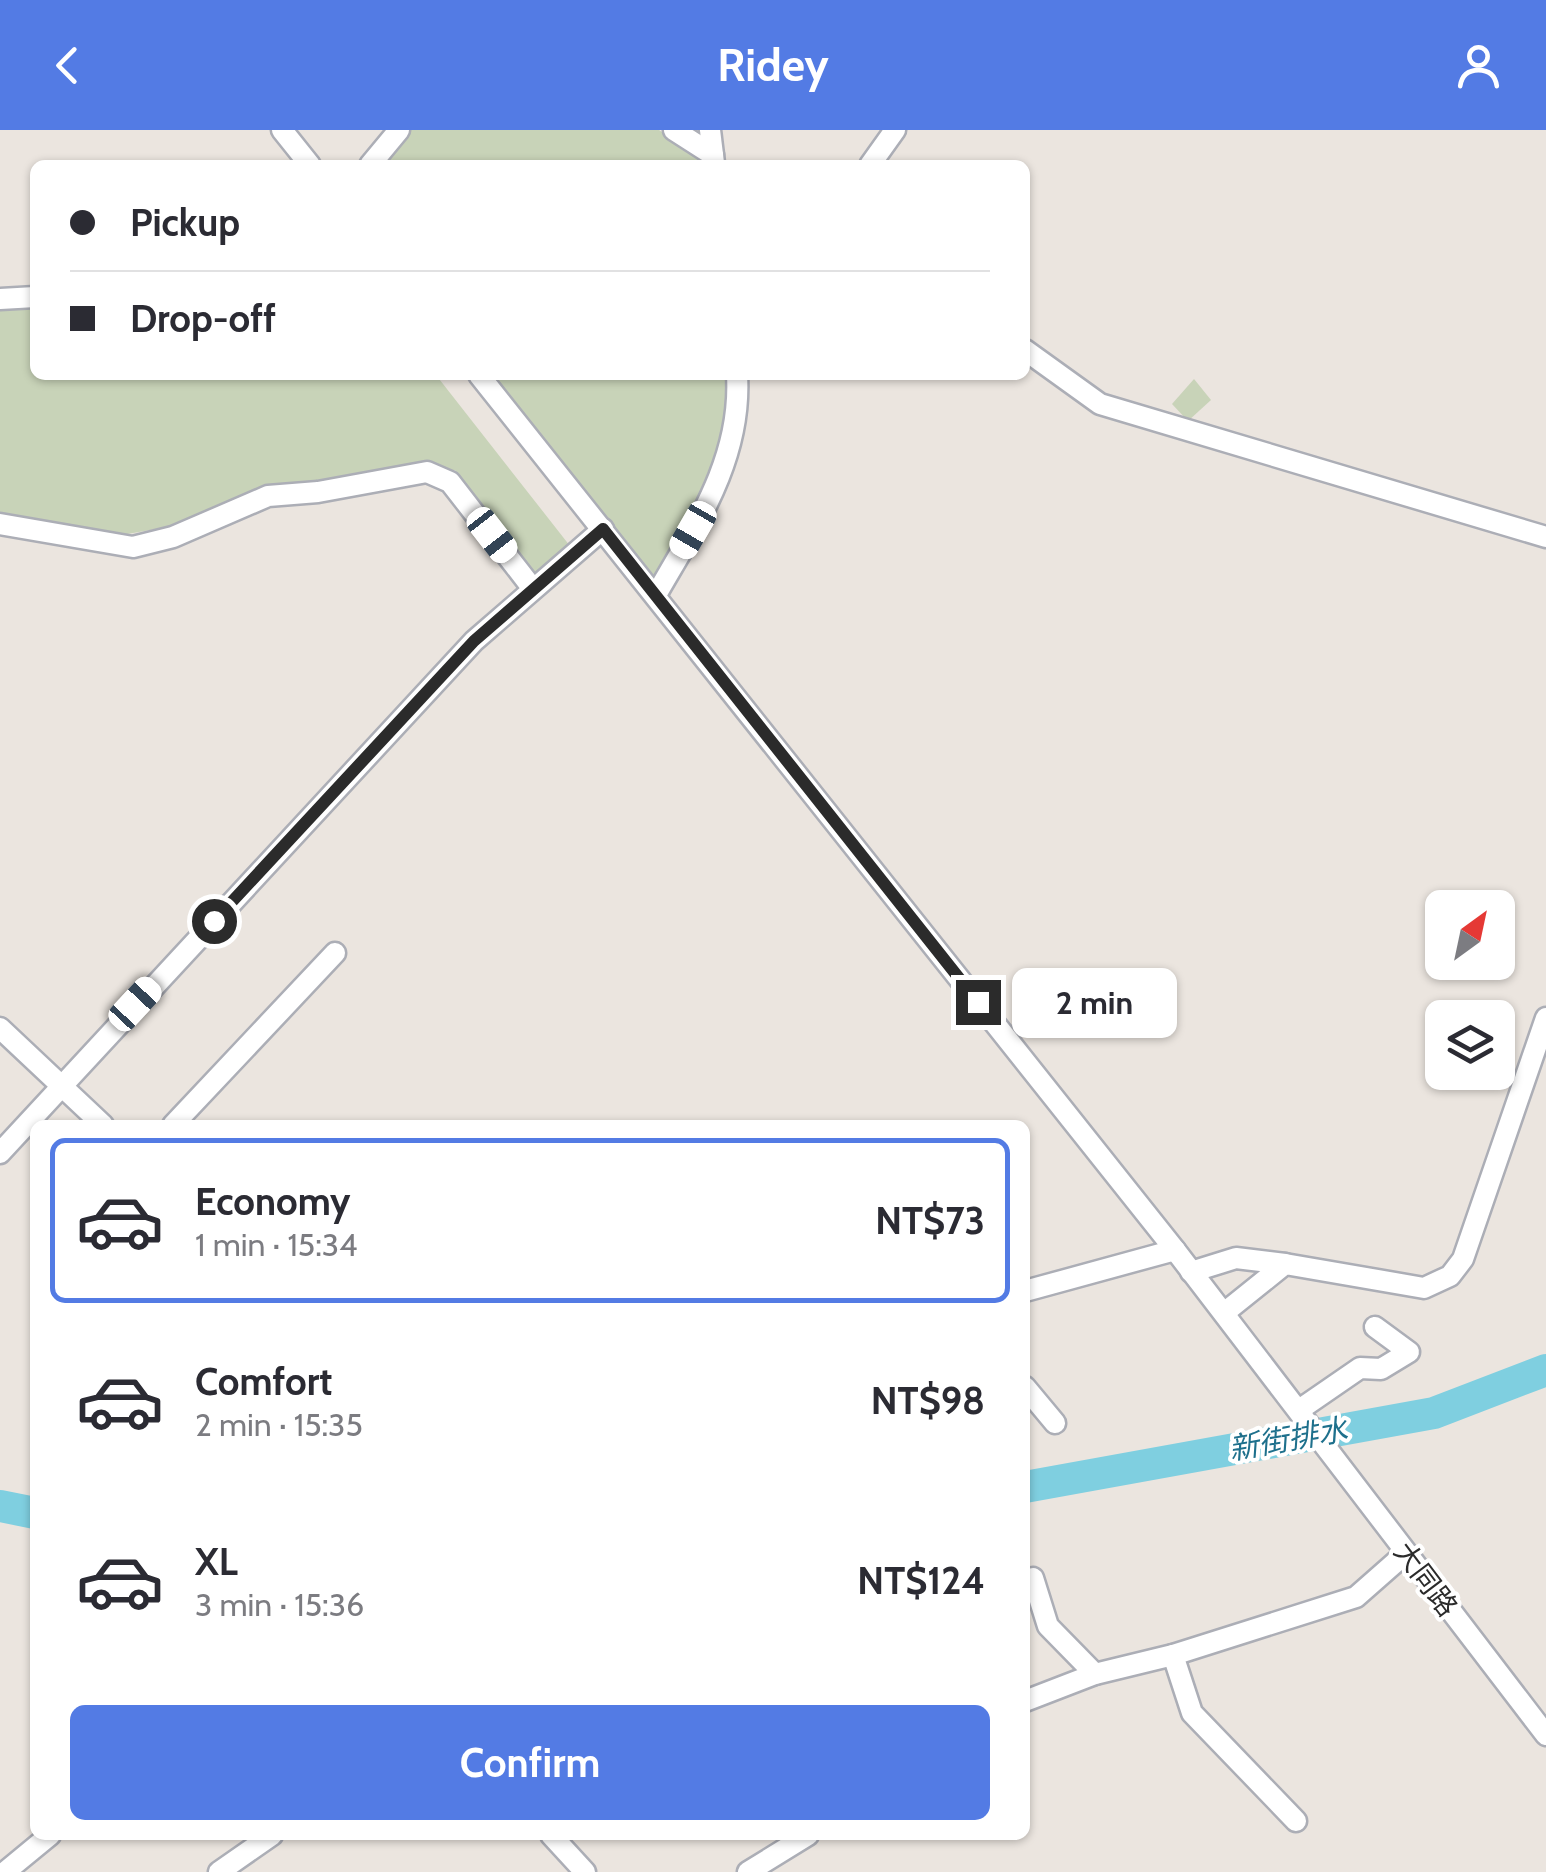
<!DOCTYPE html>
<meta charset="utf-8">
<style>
body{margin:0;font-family:Cabin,"Noto Sans TC",sans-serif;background:#f7f7f7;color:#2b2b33;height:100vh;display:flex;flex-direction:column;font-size:38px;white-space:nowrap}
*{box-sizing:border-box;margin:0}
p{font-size:32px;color:#7c7c81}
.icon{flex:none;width:55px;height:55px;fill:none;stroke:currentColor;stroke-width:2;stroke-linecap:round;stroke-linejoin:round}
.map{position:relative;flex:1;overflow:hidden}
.sheet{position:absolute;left:30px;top:990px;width:1000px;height:720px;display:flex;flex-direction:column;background:#fff;border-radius:15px;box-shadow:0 2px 8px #0004}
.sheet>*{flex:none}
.guide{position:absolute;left:30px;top:30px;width:1000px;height:220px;border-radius:15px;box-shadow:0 2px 8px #0004;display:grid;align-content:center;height:220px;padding:0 40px;background:#fff}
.needle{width:65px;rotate:33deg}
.buttons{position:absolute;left:1425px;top:760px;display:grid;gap:20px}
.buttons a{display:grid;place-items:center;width:90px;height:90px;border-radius:15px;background:#fff;box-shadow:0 2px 8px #0004;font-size:50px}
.end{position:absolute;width:45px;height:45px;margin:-22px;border:12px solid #2b2b2b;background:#fff;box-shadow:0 0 0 5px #fff}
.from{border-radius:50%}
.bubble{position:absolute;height:70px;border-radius:15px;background:#fff;box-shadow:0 2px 8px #0004;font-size:32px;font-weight:700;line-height:70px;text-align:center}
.car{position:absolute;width:30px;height:60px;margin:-30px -15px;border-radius:12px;box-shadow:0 0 8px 2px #0007;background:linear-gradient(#fff 24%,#345 0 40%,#fff 0 76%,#345 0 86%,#fff 0)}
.guide b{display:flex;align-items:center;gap:35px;height:95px;font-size:38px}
.guide b+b{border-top:2px solid #e1e1e2}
.guide i{width:25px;height:25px;background:#2b2b33}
ul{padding:18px 0 0;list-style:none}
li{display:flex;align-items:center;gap:30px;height:165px;margin:0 20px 15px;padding:0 20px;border:5px solid transparent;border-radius:15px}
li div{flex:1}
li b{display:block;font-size:38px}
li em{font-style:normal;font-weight:700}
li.current{border-color:#537be4}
li>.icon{width:90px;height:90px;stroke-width:1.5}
.action{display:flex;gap:20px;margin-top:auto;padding:20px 40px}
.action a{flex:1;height:115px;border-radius:15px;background:#537be4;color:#fff;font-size:40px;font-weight:700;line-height:115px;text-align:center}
header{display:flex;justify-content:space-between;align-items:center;height:130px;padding:0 40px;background:#537be4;color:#fff;font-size:45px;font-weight:700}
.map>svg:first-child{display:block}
</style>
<header><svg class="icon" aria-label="back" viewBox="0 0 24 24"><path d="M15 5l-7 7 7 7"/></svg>Ridey<svg class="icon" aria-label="person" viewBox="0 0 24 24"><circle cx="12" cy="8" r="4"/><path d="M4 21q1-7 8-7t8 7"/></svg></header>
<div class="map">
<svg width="1546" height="1742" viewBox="0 0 1546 1742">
<rect width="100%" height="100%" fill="#ebe5df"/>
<g fill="#c8d3b8">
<polygon points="387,0 659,0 709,35 355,35"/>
<polygon points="35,172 35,245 436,245 570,416 540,442 530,443 481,384 455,340 441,345 361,347 274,356 173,396 116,406 0,388 0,174"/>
<polygon points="491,245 729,245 730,298 686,401 656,448"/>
<polygon points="1194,249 1211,270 1188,291 1172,274"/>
</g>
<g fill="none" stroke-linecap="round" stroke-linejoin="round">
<g stroke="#7fcfe0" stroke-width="32">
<polyline points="1025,1357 1434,1283 1546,1240"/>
<polyline points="0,1376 35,1383"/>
</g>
<defs>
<g id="minor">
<polyline points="282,0 310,35"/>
<polyline points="674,0 713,25"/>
<polyline points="710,0 714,33"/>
<polyline points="370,35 399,0"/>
<polyline points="870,35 895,0"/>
<polyline points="0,169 35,167"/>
<polyline points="1025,220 1100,274 1546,407"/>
<polyline points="479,245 1175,1120 1546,1605"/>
<polyline points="0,394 133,417 173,407 268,366 318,362 427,342 450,352 533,459"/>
<path d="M656,465C696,395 742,329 737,245"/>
<polyline points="0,898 103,995"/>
<polyline points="173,995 335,823"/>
<polyline points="0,1023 474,511 603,399"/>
<polyline points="1191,1142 1236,1128 1285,1134"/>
<polyline points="1025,1161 1175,1120"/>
<polyline points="1224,1183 1285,1134 1424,1158 1450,1146 1463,1129 1546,888"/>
<polyline points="1025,1257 1055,1293"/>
<polyline points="1299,1280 1360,1238 1381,1239 1409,1222 1375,1197"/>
<polyline points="1033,1448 1048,1496 1095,1544"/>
<polyline points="1173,1525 1192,1583 1296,1691"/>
<polyline points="1025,1571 1095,1544 1173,1525 1356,1467 1406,1423"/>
<polyline points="551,1705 585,1742"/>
<polyline points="5,1742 50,1705"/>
<polyline points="219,1742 272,1705"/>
<polyline points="748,1742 808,1705"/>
</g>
</defs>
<use href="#minor" stroke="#acaeb6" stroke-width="25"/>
<use href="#minor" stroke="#fff" stroke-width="20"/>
</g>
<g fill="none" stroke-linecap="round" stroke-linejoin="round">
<polyline stroke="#2b2b2b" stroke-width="12" points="214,791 474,511 603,399 978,872"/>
</g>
<g text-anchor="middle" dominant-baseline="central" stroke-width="8" stroke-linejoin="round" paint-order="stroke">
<g font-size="28" fill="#2b2b2b" stroke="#fff">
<text transform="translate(1426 1449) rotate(53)">大同路</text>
</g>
<g font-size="30" font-style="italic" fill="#1e708c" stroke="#fff">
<text transform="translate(1288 1309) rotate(-10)">新街排水</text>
</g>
</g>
</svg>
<div class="buttons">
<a><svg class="needle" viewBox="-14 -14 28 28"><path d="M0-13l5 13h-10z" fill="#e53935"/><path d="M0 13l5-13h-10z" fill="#7c7c81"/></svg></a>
<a><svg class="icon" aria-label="layers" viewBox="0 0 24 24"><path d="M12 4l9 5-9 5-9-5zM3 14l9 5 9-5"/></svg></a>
</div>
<i class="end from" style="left:214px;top:791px"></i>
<i class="end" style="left:978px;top:872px"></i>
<div class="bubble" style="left:1012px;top:838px;width:165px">2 min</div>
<i class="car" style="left:693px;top:400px;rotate:210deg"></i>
<i class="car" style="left:492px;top:405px;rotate:142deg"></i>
<i class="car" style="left:135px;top:874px;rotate:43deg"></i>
<div class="guide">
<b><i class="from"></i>Pickup</b>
<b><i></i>Drop-off</b>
</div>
<section class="sheet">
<ul>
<li class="current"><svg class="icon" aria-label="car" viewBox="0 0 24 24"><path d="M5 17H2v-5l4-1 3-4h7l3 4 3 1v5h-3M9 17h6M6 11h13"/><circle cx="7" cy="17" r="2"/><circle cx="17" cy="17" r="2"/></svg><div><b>Economy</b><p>1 min · 15:34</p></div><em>NT$73</em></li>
<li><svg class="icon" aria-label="car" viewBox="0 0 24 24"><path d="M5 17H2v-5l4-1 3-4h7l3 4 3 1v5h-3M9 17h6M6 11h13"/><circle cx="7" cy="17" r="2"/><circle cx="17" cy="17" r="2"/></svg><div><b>Comfort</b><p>2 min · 15:35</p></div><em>NT$98</em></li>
<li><svg class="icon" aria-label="car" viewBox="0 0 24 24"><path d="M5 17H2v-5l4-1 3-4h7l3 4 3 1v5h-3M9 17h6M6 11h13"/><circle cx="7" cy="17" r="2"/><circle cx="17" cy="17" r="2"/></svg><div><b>XL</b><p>3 min · 15:36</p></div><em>NT$124</em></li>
</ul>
<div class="action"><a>Confirm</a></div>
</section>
</div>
